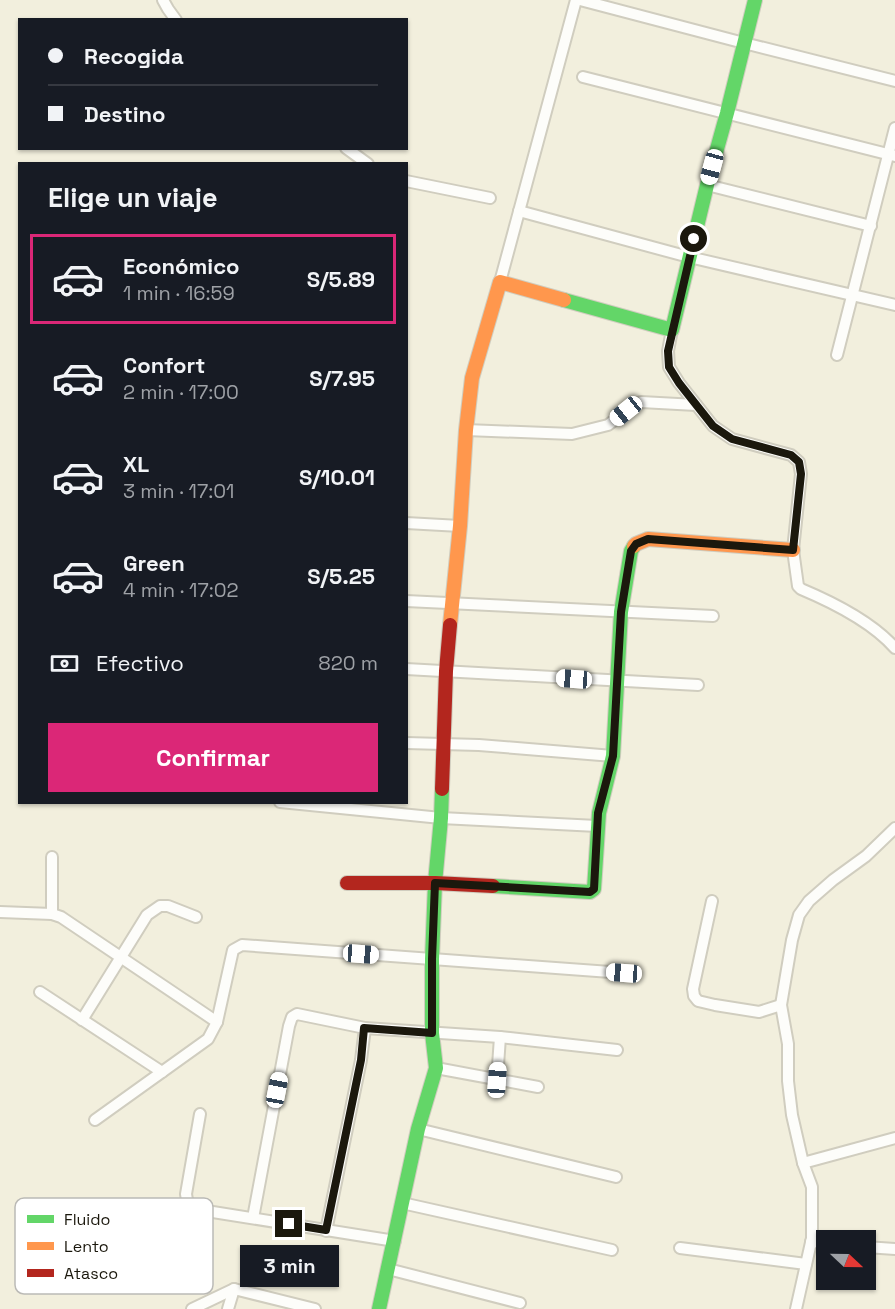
<!DOCTYPE html>
<html lang="es">
<meta charset="utf-8">
<style>
body{margin:0;font-family:"Space Grotesk",sans-serif;background:#20242c;color:#f1f3f6;height:100vh;display:flex;flex-direction:column;font-size:22px;white-space:nowrap}
*{box-sizing:border-box;margin:0}
p{font-size:20px;color:#9ea1a6}
.icon{flex:none;width:33px;height:33px;fill:none;stroke:currentColor;stroke-width:2;stroke-linecap:round;stroke-linejoin:round}
.map{position:relative;flex:1;overflow:hidden}
.panel{position:absolute;left:18px;top:162px;width:390px;height:642px;display:flex;flex-direction:column;background:#171b24;border-radius:0px;box-shadow:0 2px 4px #0004}
.panel>*{flex:none}
.hud{position:absolute;left:18px;top:18px;width:390px;height:132px;border-radius:0px;box-shadow:0 2px 4px #0004;display:grid;align-content:center;height:132px;padding:0 30px;background:#171b24}
.needle{width:39px;rotate:112deg}
.tools{position:absolute;left:816px;top:1230px;display:grid;gap:12px}
.tools a{display:grid;place-items:center;width:60px;height:60px;border-radius:0px;background:#171b24;box-shadow:0 2px 4px #0004;font-size:30px}
.end{position:absolute;width:27px;height:27px;margin:-14px;border:8px solid #1b180d;background:#fff;box-shadow:0 0 0 3px #fff}
.from{border-radius:50%}
.bubble{position:absolute;height:42px;border-radius:0px;background:#171b24;box-shadow:0 2px 4px #0004;font-size:20px;font-weight:600;line-height:42px;text-align:center}
.car{position:absolute;width:18px;height:36px;margin:-18px -9px;border-radius:8px;box-shadow:0 0 4px 2px #0007;background:linear-gradient(#fff 24%,#345 0 40%,#fff 0 76%,#345 0 86%,#fff 0)}
.hud b{display:flex;align-items:center;gap:21px;height:57px;font-size:22px}
.hud b+b{border-top:2px solid #363941}
.hud i{width:15px;height:15px;background:#f1f3f6}
ul{padding:0;list-style:none}
li{display:flex;align-items:center;gap:18px;height:90px;margin:0 12px 9px;padding:0 18px;border:3px solid transparent;border-radius:0px}
li div{flex:1}
li b{display:block;font-size:22px}
li em{font-style:normal;font-weight:600}
li.selected{border-color:#db2777}
li>.icon{width:54px;height:54px;stroke-width:1.5}
h2{padding:0 30px;font-size:27px;line-height:72px}
.pay{display:flex;align-items:center;gap:15px;height:66px;padding:0 30px;font-size:22px}
.pay p{margin-inline-start:auto}
.cta{display:flex;gap:12px;margin-top:auto;padding:12px 30px}
.cta a{flex:1;height:69px;border-radius:0px;background:#db2777;color:#fff;font-size:24px;font-weight:600;line-height:69px;text-align:center}
.map>svg:first-child{display:block}
</style>
<div class="map">
<svg width="895" height="1309" viewBox="0 0 895 1309">
<rect width="100%" height="100%" fill="#f2efdd"/>
<g fill="none" stroke-linecap="round" stroke-linejoin="round">
<defs>
<g id="street">
<polyline points="163,0 168,9 176,20"/>
<polyline points="580,0 744,43 895,81"/>
<polyline points="583,77 895,156"/>
<polyline points="346,148 368,164"/>
<polyline points="406,181 490,198"/>
<polyline points="707,185 871,226"/>
<polyline points="519,211 689,257 895,305"/>
<polyline points="500,282 576,0"/>
<path d="M672,330L668,351L669,367L679,383L713,426L732,439L791,455L799,462L801,474L793,550L798,586L801,589C832,602 872,622 895,648"/>
<polyline points="837,355 895,128"/>
<polyline points="466,430 572,434 608,425 634,405 641,402 696,405"/>
<polyline points="406,523 460,526"/>
<polyline points="406,601 713,616"/>
<polyline points="406,669 698,685"/>
<polyline points="406,743 479,745 613,756"/>
<polyline points="280,802 441,818 597,826"/>
<polyline points="52,857 52,914"/>
<polyline points="712,901 693,989 694,996 698,1001 715,1005 759,1012 781,1005"/>
<polyline points="0,912 52,914 61,917 217,1022"/>
<polyline points="40,992 162,1072"/>
<polyline points="82,1020 147,915 160,906 168,906 196,917"/>
<polyline points="436,1068 538,1087"/>
<polyline points="497,1080 500,1037"/>
<polyline points="200,1114 186,1194 187,1200 194,1209 395,1241"/>
<polyline points="95,1120 208,1039 217,1022 233,950 242,945 624,973"/>
<polyline points="418,1129 616,1177"/>
<polyline points="803,1163 895,1138"/>
<polyline points="402,1203 612,1250"/>
<polyline points="253,1218 289,1026 292,1017 297,1014 365,1028 500,1037 617,1050"/>
<polyline points="326,1231 361,1060 365,1028"/>
<polyline points="811,1242 826,1243"/>
<polyline points="866,1247 895,1249"/>
<polyline points="680,1248 806,1264"/>
<polyline points="388,1269 520,1303"/>
<polyline points="192,1309 234,1289 315,1309"/>
<polyline points="228,1309 234,1289"/>
<polyline points="796,1309 812,1238 812,1187 803,1163 792,1115 788,1081 788,1044 781,1005 792,940 799,915 809,901 833,880 866,856 895,828"/>
</g>
<g id="fast">
<polyline points="564,300 672,330 707,185 727,113 755,0"/>
<polyline points="493,886 590,892 594,889 599,813 613,756 621,612 631,551 634,546"/>
<polyline points="379,1309 418,1129 436,1068 432,1033 432,959 435,883 441,818 442,789"/>
</g>
<g id="slow">
<polyline points="634,546 636,544 648,539 793,550"/>
<polyline points="450,625 460,526 466,430 472,378 500,282 564,300"/>
</g>
<g id="jam">
<polyline points="442,789 446,671 450,625"/>
<polyline points="347,883 435,883 493,886"/>
</g>
</defs>
<use href="#street" stroke="#d0cdbf" stroke-width="14"/>
<use href="#fast" stroke="#d0cdbf" stroke-width="16"/>
<use href="#slow" stroke="#d0cdbf" stroke-width="16"/>
<use href="#jam" stroke="#d0cdbf" stroke-width="16"/>
<use href="#street" stroke="#fdfdfa" stroke-width="10"/>
<use href="#fast" stroke="#63d668" stroke-width="14"/>
<use href="#slow" stroke="#ff974d" stroke-width="14"/>
<use href="#jam" stroke="#b3261e" stroke-width="14"/>
</g>
<g fill="none" stroke-linecap="round" stroke-linejoin="round">
<polyline stroke="#1b180d" stroke-width="8" points="289,1224 326,1230 361,1060 364,1028 432,1033 432,959 435,883 590,892 594,889 598,813 613,756 621,612 631,551 636,544 648,539 793,550 801,474 799,462 791,455 732,439 713,426 679,383 669,367 668,351 694,239"/>
</g>
<rect x="15" y="1198" width="198" height="96" rx="9" fill="#fff" stroke="#bbbab6" stroke-width="1.5"/>
<rect x="27" y="1215" width="27" height="8" fill="#63d668"/>
<rect x="27" y="1242" width="27" height="8" fill="#ff974d"/>
<rect x="27" y="1269" width="27" height="8" fill="#b3261e"/>
<g font-size="16" fill="#1b180d">
<text x="64" y="1225">Fluido</text>
<text x="64" y="1252">Lento</text>
<text x="64" y="1279">Atasco</text>
</g>
</svg>
<div class="tools">
<a><svg class="needle" viewBox="-14 -14 28 28"><path d="M0-13l5 13h-10z" fill="#e53935"/><path d="M0 13l5-13h-10z" fill="#9ea1a6"/></svg></a>
</div>
<i class="end from" style="left:694px;top:239px"></i>
<i class="end" style="left:289px;top:1224px"></i>
<div class="bubble" style="left:240px;top:1245px;width:99px">3 min</div>
<i class="car" style="left:712px;top:167px;rotate:195deg"></i>
<i class="car" style="left:626px;top:411px;rotate:231deg"></i>
<i class="car" style="left:574px;top:679px;rotate:274deg"></i>
<i class="car" style="left:361px;top:954px;rotate:94deg"></i>
<i class="car" style="left:624px;top:973px;rotate:274deg"></i>
<i class="car" style="left:497px;top:1080px;rotate:4deg"></i>
<i class="car" style="left:277px;top:1090px;rotate:11deg"></i>
<div class="hud">
<b><i class="from"></i>Recogida</b>
<b><i></i>Destino</b>
</div>
<section class="panel">
<h2>Elige un viaje</h2>
<ul>
<li class="selected"><svg class="icon" aria-label="car" viewBox="0 0 24 24"><path d="M5 17H2v-5l4-1 3-4h7l3 4 3 1v5h-3M9 17h6M6 11h13"/><circle cx="7" cy="17" r="2"/><circle cx="17" cy="17" r="2"/></svg><div><b>Económico</b><p>1 min · 16:59</p></div><em>S/5.89</em></li>
<li><svg class="icon" aria-label="car" viewBox="0 0 24 24"><path d="M5 17H2v-5l4-1 3-4h7l3 4 3 1v5h-3M9 17h6M6 11h13"/><circle cx="7" cy="17" r="2"/><circle cx="17" cy="17" r="2"/></svg><div><b>Confort</b><p>2 min · 17:00</p></div><em>S/7.95</em></li>
<li><svg class="icon" aria-label="car" viewBox="0 0 24 24"><path d="M5 17H2v-5l4-1 3-4h7l3 4 3 1v5h-3M9 17h6M6 11h13"/><circle cx="7" cy="17" r="2"/><circle cx="17" cy="17" r="2"/></svg><div><b>XL</b><p>3 min · 17:01</p></div><em>S/10.01</em></li>
<li><svg class="icon" aria-label="car" viewBox="0 0 24 24"><path d="M5 17H2v-5l4-1 3-4h7l3 4 3 1v5h-3M9 17h6M6 11h13"/><circle cx="7" cy="17" r="2"/><circle cx="17" cy="17" r="2"/></svg><div><b>Green</b><p>4 min · 17:02</p></div><em>S/5.25</em></li>
</ul>
<div class="pay"><svg class="icon" aria-label="cash" viewBox="0 0 24 24"><path d="M3 7h18v10H3z"/><circle cx="12" cy="12" r="2"/></svg>Efectivo<p>820 m</p></div>
<div class="cta"><a>Confirmar</a></div>
</section>
</div>
